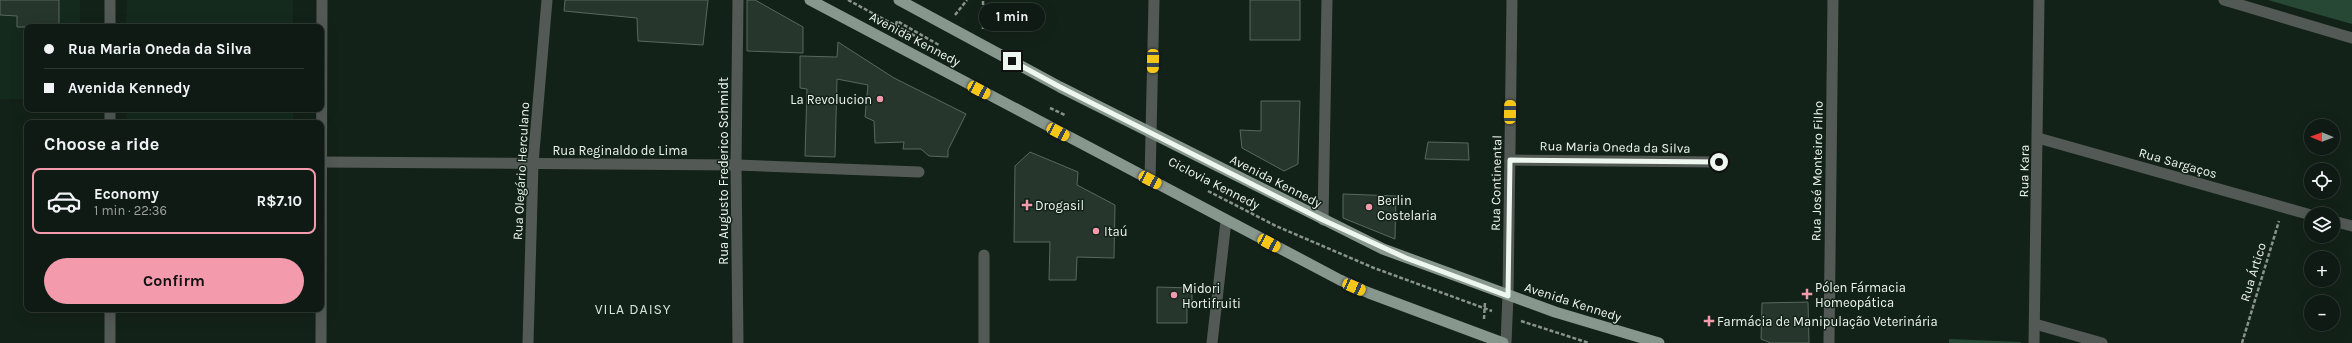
<!DOCTYPE html>
<meta charset="utf-8">
<style>
body{margin:0;font-family:Karla,sans-serif;background:#17231c;color:#f1f3f6;height:100vh;display:flex;flex-direction:column;font-size:15px;white-space:nowrap}
*{box-sizing:border-box;margin:0}
p{font-size:13px;color:#9ba1a0}
.icon{flex:none;width:22px;height:22px;fill:none;stroke:currentColor;stroke-width:2;stroke-linecap:round;stroke-linejoin:round}
.map{position:relative;flex:1;overflow:hidden}
.panel{position:absolute;left:24px;top:120px;width:300px;height:192px;display:flex;flex-direction:column;background:#0e1a13;border-radius:8px;box-shadow:0 4px 16px #0002,0 0 0 1px #2e3833}
.panel>*{flex:none}
.hud{position:absolute;left:24px;top:24px;width:300px;height:88px;border-radius:8px;box-shadow:0 4px 16px #0002,0 0 0 1px #2e3833;display:grid;align-content:center;height:88px;padding:0 20px;background:#0e1a13}
.needle{width:26px;rotate:271deg}
.controls{position:absolute;left:2304px;top:119px;display:grid;gap:8px}
.controls a{display:grid;place-items:center;width:36px;height:36px;border-radius:50%;background:#0e1a13;box-shadow:0 4px 16px #0002,0 0 0 1px #2e3833;font-size:20px}
.end{position:absolute;width:18px;height:18px;margin:-9px;border:5px solid #edf7f0;background:#111;box-shadow:0 0 0 2px #111}
.from{border-radius:50%}
.bubble{position:absolute;height:28px;border-radius:14px;background:#0e1a13;box-shadow:0 4px 16px #0002,0 0 0 1px #2e3833;font-size:13px;font-weight:700;line-height:28px;text-align:center}
.car{position:absolute;width:12px;height:24px;margin:-12px -6px;border-radius:5px;box-shadow:0 0 3px 1px #0007;background:linear-gradient(#f5c518 24%,#345 0 40%,#f5c518 0 76%,#345 0 86%,#f5c518 0)}
.hud b{display:flex;align-items:center;gap:14px;height:38px;font-size:15px}
.hud b+b{border-top:1px solid #2e3833}
.hud i{width:10px;height:10px;background:#f1f3f6}
ul{padding:0;list-style:none}
li{display:flex;align-items:center;gap:12px;height:66px;margin:0 8px 6px;padding:0 12px;border:2px solid transparent;border-radius:8px}
li div{flex:1}
li b{display:block;font-size:15px}
li em{font-style:normal;font-weight:700}
li.active{border-color:#f39aac}
li>.icon{width:36px;height:36px;stroke-width:1.5}
h2{padding:0 20px;font-size:18px;line-height:48px}
.primary-button{display:flex;gap:8px;margin-top:auto;padding:8px 20px}
.primary-button a{flex:1;height:46px;border-radius:24px;background:#f39aac;color:#111;font-size:16px;font-weight:700;line-height:46px;text-align:center}
.map>svg:first-child{display:block}
</style>
<div class="map">
<svg width="2352" height="343" viewBox="0 0 2352 343">
<rect width="100%" height="100%" fill="#132219"/>
<g fill="#142a1d">
<polygon points="0,0 80,0 80,27 27,27 27,99 0,99"/>
<polygon points="127,0 293,0 293,27 126,27"/>
<rect x="126" y="109" width="167" height="14"/>
</g>
<g fill="#274834">
<polygon points="2268,0 2352,0 2352,24"/>
<polygon points="1949,339 2021,342 2021,343 1949,343"/>
</g>
<g fill="#26362c" stroke="#57685d">
<polygon points="0,0 59,0 59,27 17,27 17,16 0,15"/>
<polygon points="565,0 708,0 703,45 638,41 637,18 564,11"/>
<polygon points="747,0 755,0 803,27 803,53 747,51"/>
<rect x="1250" y="0" width="50" height="40"/>
<polygon points="838,42 894,78 966,114 948,150 948,157 929,156 921,149 903,149 904,142 875,143 874,121 865,117 868,85 837,79 835,157 805,156 807,89 800,88 800,56 837,57"/>
<polygon points="1261,101 1300,101 1298,164 1284,171 1242,148 1240,130 1261,131"/>
<polygon points="1428,142 1468,143 1469,160 1425,159"/>
<polygon points="1030,152 1078,172 1077,185 1115,205 1114,258 1077,257 1076,280 1049,280 1050,242 1014,242 1015,166"/>
<polygon points="1343,194 1396,196 1395,239 1343,218"/>
<polygon points="1157,287 1192,288 1192,303 1187,303 1187,323 1157,323"/>
<polygon points="1808,302 1809,343 1771,343 1761,339 1762,303"/>
</g>
<g fill="none" stroke-linecap="round" stroke-linejoin="round">
<g stroke="#87938b" stroke-width="2.5" stroke-dasharray="4 2" stroke-linecap="butt">
<polyline points="848,0 917,37"/>
<polyline points="955,15 967,0"/>
<polyline points="896,25 897,21 939,45"/>
<polyline points="983,29 983,0"/>
<polyline points="1050,108 1065,115"/>
<polyline points="1208,191 1276,226 1374,268 1492,311"/>
<polyline points="1484,319 1485,302"/>
<polyline points="1521,321 1589,343"/>
<polyline points="2242,343 2279,221"/>
</g>
<g stroke="#535a55" stroke-width="11">
<polyline points="110,0 110,27"/>
<polyline points="2224,0 2352,38"/>
<polyline points="110,109 110,123"/>
<polyline points="2038,138 2311,215"/>
<polyline points="1510,160 1719,162"/>
<polyline points="321,162 736,165 919,172"/>
<polyline points="1150,180 1154,0"/>
<polyline points="1323,220 1327,0"/>
<polyline points="2333,221 2352,226"/>
<polyline points="984,255 984,343"/>
<polyline points="2035,324 2102,343"/>
<polyline points="110,343 110,309"/>
<polyline points="321,343 322,0"/>
<polyline points="528,343 533,163 547,0"/>
<polyline points="738,343 736,165 738,0"/>
<polyline points="1212,343 1226,221"/>
<polyline points="1829,343 1833,0"/>
<polyline points="2034,343 2039,0"/>
</g>
<polyline stroke="#535a55" stroke-width="11" points="1506,343 1508,295 1512,0"/>
<g stroke="#88978d" stroke-width="11">
<polyline points="810,0 1340,280 1369,293 1503,343"/>
<polyline points="899,0 1060,87 1383,249 1555,312 1659,343"/>
</g>
</g>
<g fill="none" stroke-linecap="round" stroke-linejoin="round">
<polyline stroke="#edf7f0" stroke-width="5" points="1012,61 1060,87 1323,220 1406,258 1508,296 1510,160 1719,162"/>
</g>
<g fill="#f39aac" stroke="#132219" stroke-width="1.5">
<circle cx="880" cy="99" r="4"/>
<path d="M1025 199h4v4h4v4h-4v4h-4v-4h-4v-4h4z"/>
<circle cx="1369" cy="207" r="4"/>
<circle cx="1096" cy="231" r="4"/>
<path d="M1805 288h4v4h4v4h-4v4h-4v-4h-4v-4h4z"/>
<circle cx="1174" cy="295" r="4"/>
<path d="M1707 315h4v4h4v4h-4v4h-4v-4h-4v-4h4z"/>
</g>
<g text-anchor="middle" dominant-baseline="central" stroke-width="3" stroke-linejoin="round" paint-order="stroke">
<g font-size="13" fill="#edf7f0" stroke="#132219">
<text transform="translate(915 39) rotate(28)">Avenida Kennedy</text>
<text transform="translate(1615 147) rotate(1)">Rua Maria Oneda da Silva</text>
<text x="620" y="150">Rua Reginaldo de Lima</text>
<text transform="translate(2178 163) rotate(16)">Rua Sargaços</text>
<text transform="translate(521 171) rotate(-87)">Rua Olegário Herculano</text>
<text transform="translate(723 171) rotate(-90)">Rua Augusto Frederico Schmidt</text>
<text transform="translate(1817 171) rotate(-89)">Rua José Monteiro Filho</text>
<text transform="translate(2024 171) rotate(-89)">Rua Kara</text>
<text transform="translate(1276 181) rotate(27)">Avenida Kennedy</text>
<text transform="translate(1214 183) rotate(27)">Ciclovia Kennedy</text>
<text transform="translate(1496 183) rotate(-89)">Rua Continental</text>
<text transform="translate(2253 272) rotate(-73)">Rua Ártico</text>
<text transform="translate(1573 302) rotate(18)">Avenida Kennedy</text>
</g>
<g font-size="13" fill="#edf7f0" stroke="#132219" text-anchor="start">
<text x="872" y="99" text-anchor="end">La Revolucion</text>
<text x="1377" y="200">Berlin<tspan x="1377" dy="15">Costelaria</tspan></text>
<text x="1035" y="205">Drogasil</text>
<text x="1104" y="231">Itaú</text>
<text x="1815" y="287">Pólen Fármacia<tspan x="1815" dy="15">Homeopática</tspan></text>
<text x="1182" y="288">Midori<tspan x="1182" dy="15">Hortifruiti</tspan></text>
<text x="1717" y="321">Farmácia de Manipulação Veterinária</text>
</g>
<g font-size="14" letter-spacing="1" fill="#d4e7da" stroke="#132219">
<text x="633" y="309">VILA DAISY</text>
</g>
</g>
</svg>
<div class="controls">
<a><svg class="needle" viewBox="-14 -14 28 28"><path d="M0-13l5 13h-10z" fill="#e53935"/><path d="M0 13l5-13h-10z" fill="#9ba1a0"/></svg></a>
<a><svg class="icon" aria-label="locate" viewBox="0 0 24 24"><circle cx="12" cy="12" r="6"/><path d="M12 2v4M12 18v4M2 12h4M18 12h4"/></svg></a>
<a><svg class="icon" aria-label="layers" viewBox="0 0 24 24"><path d="M12 4l9 5-9 5-9-5zM3 14l9 5 9-5"/></svg></a>
<a>+</a>
<a>−</a>
</div>
<i class="end from" style="left:1719px;top:162px"></i>
<i class="end" style="left:1012px;top:61px"></i>
<div class="bubble" style="left:979px;top:3px;width:66px">1 min</div>
<i class="car" style="left:1153px;top:61px;rotate:181deg"></i>
<i class="car" style="left:979px;top:90px;rotate:118deg"></i>
<i class="car" style="left:1510px;top:112px;rotate:1deg"></i>
<i class="car" style="left:1058px;top:132px;rotate:118deg"></i>
<i class="car" style="left:1150px;top:180px;rotate:118deg"></i>
<i class="car" style="left:1269px;top:243px;rotate:118deg"></i>
<i class="car" style="left:1354px;top:287px;rotate:114deg"></i>
<div class="hud">
<b><i class="from"></i>Rua Maria Oneda da Silva</b>
<b><i></i>Avenida Kennedy</b>
</div>
<section class="panel">
<h2>Choose a ride</h2>
<ul>
<li class="active"><svg class="icon" aria-label="car" viewBox="0 0 24 24"><path d="M5 17H2v-5l4-1 3-4h7l3 4 3 1v5h-3M9 17h6M6 11h13"/><circle cx="7" cy="17" r="2"/><circle cx="17" cy="17" r="2"/></svg><div><b>Economy</b><p>1 min · 22:36</p></div><em>R$7.10</em></li>
</ul>
<div class="primary-button"><a>Confirm</a></div>
</section>
</div>
